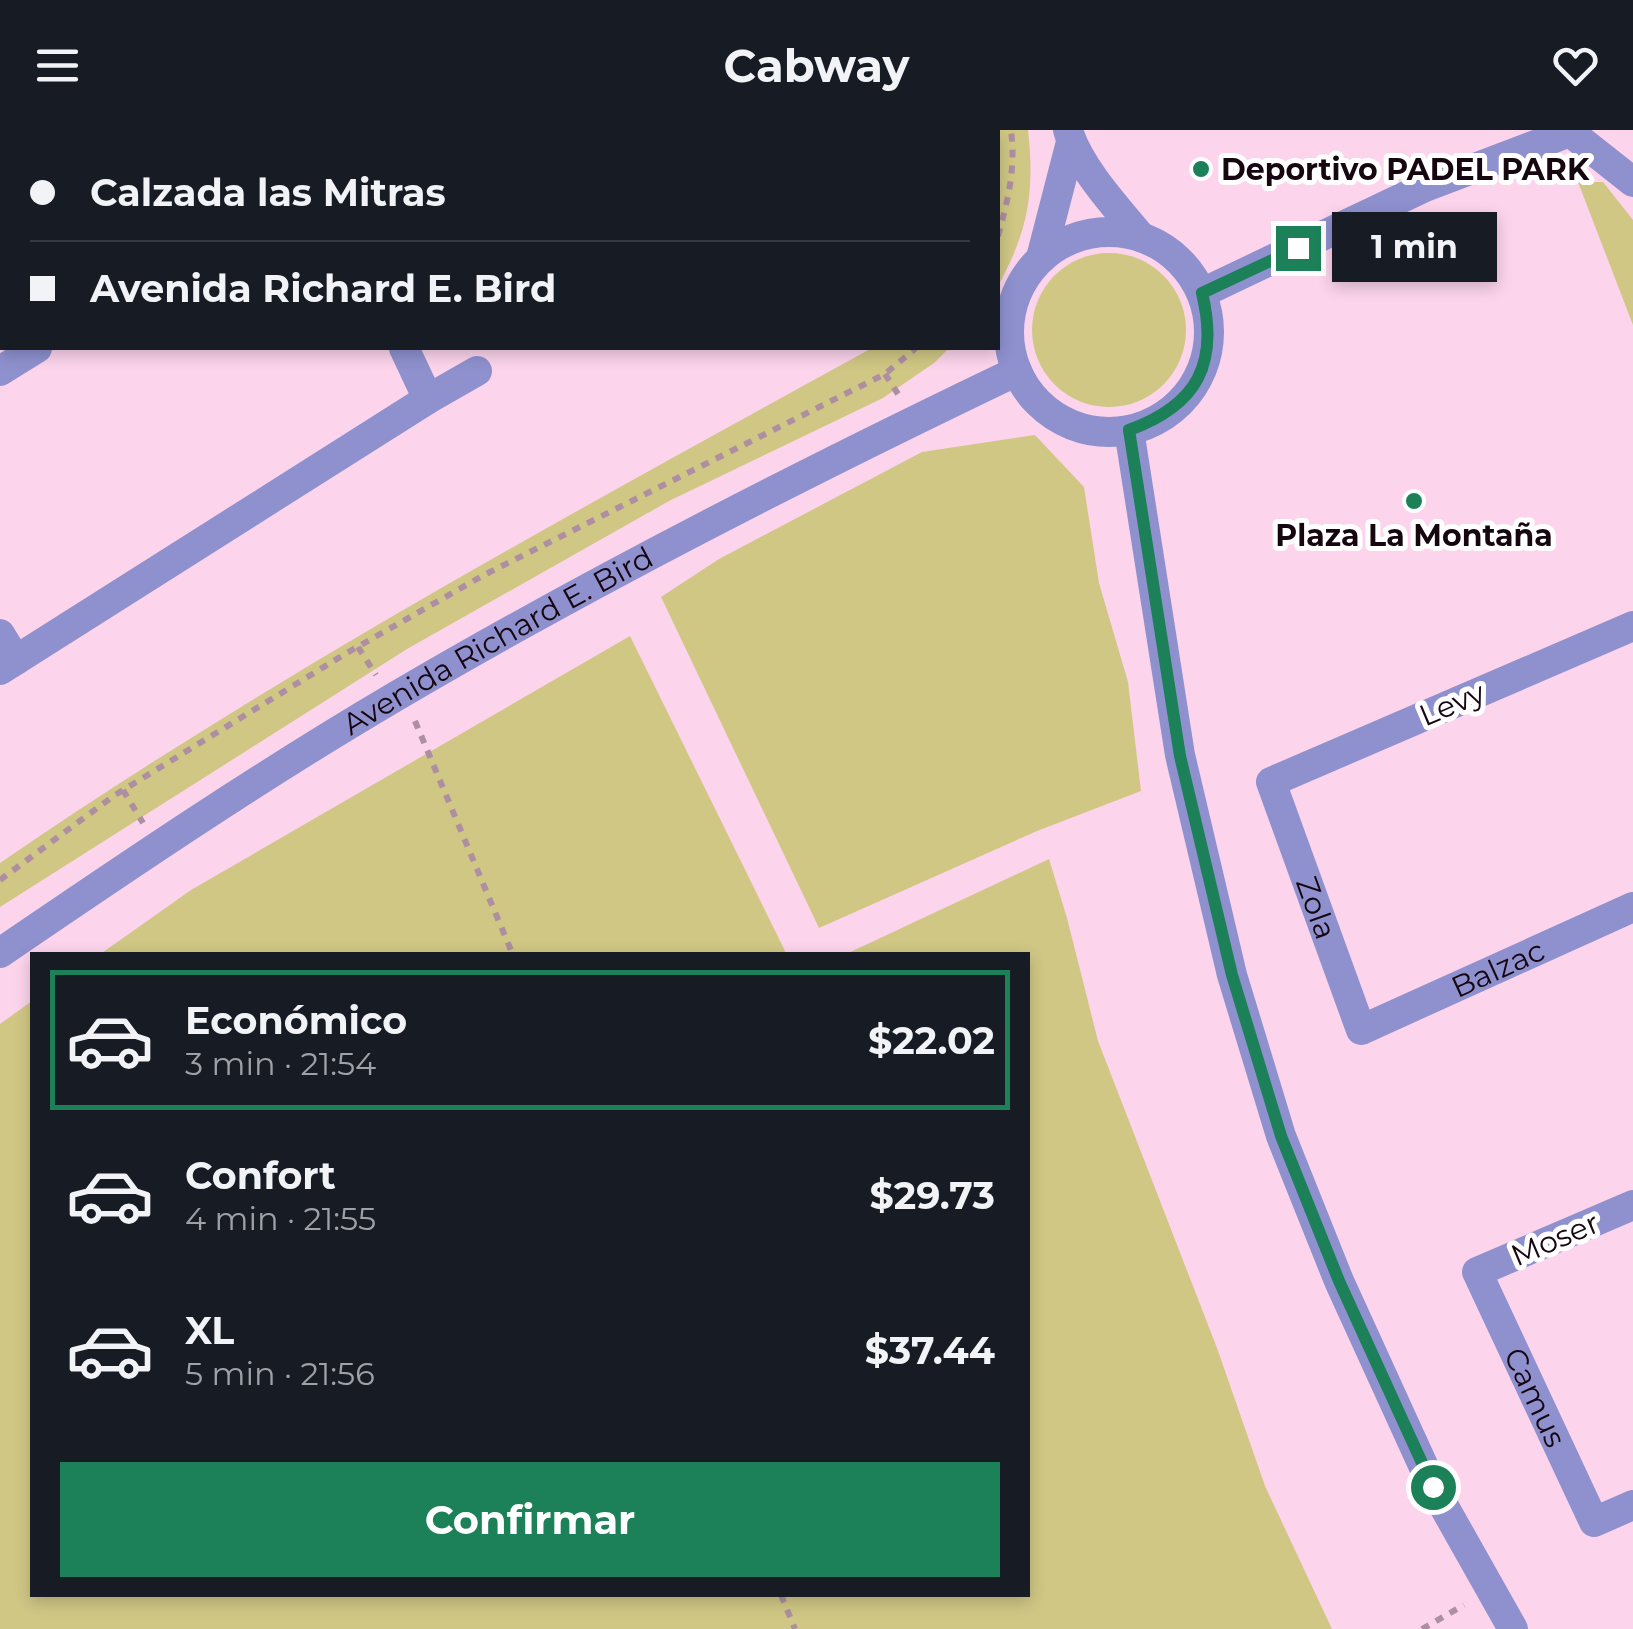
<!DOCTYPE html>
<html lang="es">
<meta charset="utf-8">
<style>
body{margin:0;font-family:Montserrat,sans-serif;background:#20242c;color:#f1f3f6;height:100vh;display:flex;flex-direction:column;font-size:38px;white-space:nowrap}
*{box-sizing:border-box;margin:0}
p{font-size:32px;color:#9ea1a6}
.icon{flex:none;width:55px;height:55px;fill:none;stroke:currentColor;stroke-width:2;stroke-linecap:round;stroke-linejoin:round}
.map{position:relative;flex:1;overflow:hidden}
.panel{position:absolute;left:30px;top:822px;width:1000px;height:645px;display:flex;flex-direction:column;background:#171b24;border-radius:0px;box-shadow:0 5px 15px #0003}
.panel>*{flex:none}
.banner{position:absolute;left:0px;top:0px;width:1000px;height:220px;box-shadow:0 5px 15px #0003;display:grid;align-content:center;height:220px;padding:0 30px;background:#171b24}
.end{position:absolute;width:45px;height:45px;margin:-22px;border:12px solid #1c8059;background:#fff;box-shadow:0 0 0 5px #fff}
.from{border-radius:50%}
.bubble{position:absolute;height:70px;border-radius:0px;background:#171b24;box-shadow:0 5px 15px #0003;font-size:32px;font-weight:700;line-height:70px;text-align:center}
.banner b{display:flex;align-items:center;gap:35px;height:95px;font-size:38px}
.banner b+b{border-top:2px solid #363941}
.banner i{width:25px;height:25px;background:#f1f3f6}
ul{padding:18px 0 0;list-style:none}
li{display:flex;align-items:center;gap:30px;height:140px;margin:0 20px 15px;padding:0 10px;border:5px solid transparent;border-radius:0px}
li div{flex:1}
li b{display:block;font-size:38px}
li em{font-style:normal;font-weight:700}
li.on{border-color:#1c8059}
li>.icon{width:90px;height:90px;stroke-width:1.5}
.primary-button{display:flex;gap:20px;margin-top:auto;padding:20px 30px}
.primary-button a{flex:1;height:115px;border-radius:0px;background:#1c8059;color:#fff;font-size:40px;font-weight:700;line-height:115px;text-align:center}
header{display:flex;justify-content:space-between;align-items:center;height:130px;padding:0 30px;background:#171b24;font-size:45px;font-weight:700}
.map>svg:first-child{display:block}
</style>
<header><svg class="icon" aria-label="menu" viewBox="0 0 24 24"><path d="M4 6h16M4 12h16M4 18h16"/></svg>Cabway<svg class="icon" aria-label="heart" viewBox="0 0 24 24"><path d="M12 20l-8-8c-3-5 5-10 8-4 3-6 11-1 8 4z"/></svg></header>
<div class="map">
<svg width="1633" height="1499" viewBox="0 0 1633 1499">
<rect width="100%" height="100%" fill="#fcd4ec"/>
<g fill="#d0c785">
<path d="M989,0H1028C1035,63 1028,101 998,156V2H990Z"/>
<polygon points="1578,52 1603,52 1633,90 1633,195"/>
<circle cx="1109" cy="200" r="77"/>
<path d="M872,218H949L934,233L883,268L669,371L407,519L0,777V733C278,542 576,381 872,218Z"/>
<polygon points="1035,305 1084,357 1099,453 1128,552 1141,661 1037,701 819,798 661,467 719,429 922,322"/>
<polygon points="630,506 787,825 99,825 191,760"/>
<polygon points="1049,729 1067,788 1098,911 1217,1218 1265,1356 1332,1499 0,1499 0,894 32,871 32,1465 1028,1465 1028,825 844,825"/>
</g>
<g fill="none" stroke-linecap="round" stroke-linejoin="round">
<g stroke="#ae8ea1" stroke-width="6" stroke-dasharray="8 8" stroke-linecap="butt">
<path d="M998,106C1008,70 1016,38 1011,0"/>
<polyline points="885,244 898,264"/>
<polyline points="358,517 376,545"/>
<polyline points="415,591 513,825"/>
<polyline points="123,660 143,693"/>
<polyline points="0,750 115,665 345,524 484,445 885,244 916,218"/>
<polyline points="781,1465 795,1499"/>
<polyline points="1422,1499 1464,1475"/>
</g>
<g stroke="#8e91ce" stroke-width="30">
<polyline points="62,0 63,2"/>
<polyline points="315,0 315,2"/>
<path d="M1068,0C1078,36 1117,78 1141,107"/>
<polyline points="1570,2 1633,52"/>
<circle cx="1109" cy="202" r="100"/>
<polyline points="1041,128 1071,12"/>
<polyline points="1202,163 1425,57 1575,0"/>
<polyline points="404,218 428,269"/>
<polyline points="0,241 37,218"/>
<polyline points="1129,300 1180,625 1232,845 1281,1006 1339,1151 1433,1357 1513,1499"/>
<path id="s1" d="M1633,496L1271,652L1361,900L1633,777"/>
<polyline points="0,504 16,530"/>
<polyline points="0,540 428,269 477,241"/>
<path id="s2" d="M0,823C129,735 259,647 393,568C595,449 806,342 1017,241"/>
<path id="s3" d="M1633,1075L1477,1142L1594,1392L1633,1375"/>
</g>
</g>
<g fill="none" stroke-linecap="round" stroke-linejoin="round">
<path stroke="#1c8059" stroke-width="12" d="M1298,118L1202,163C1219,233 1198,275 1129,300L1180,626L1232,845L1281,1006L1339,1151L1433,1357"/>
</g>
<g fill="#1c8059" stroke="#fff" stroke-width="4">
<circle cx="1201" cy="39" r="10"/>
<circle cx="1414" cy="371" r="10"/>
</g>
<g text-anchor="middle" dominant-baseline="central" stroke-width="10" stroke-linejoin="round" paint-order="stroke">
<g font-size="30" font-weight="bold" fill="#160610" stroke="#fff" text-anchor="start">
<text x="1221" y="39">Deportivo PADEL PARK</text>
<text x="1414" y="405" text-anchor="middle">Plaza La Montaña</text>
</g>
<g font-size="30" fill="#160610" stroke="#fff">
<text stroke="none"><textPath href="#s2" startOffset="588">Avenida Richard E. Bird</textPath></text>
<text transform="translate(1452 574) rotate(-23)">Levy</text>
<text stroke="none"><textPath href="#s1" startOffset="528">Zola</textPath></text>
<text stroke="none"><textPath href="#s1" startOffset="808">Balzac</textPath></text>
<text transform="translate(1555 1109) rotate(-23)">Moser</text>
<text stroke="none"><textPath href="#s3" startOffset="308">Camus</textPath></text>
</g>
</g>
</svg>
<i class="end from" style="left:1433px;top:1357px"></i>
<i class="end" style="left:1298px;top:118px"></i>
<div class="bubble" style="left:1332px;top:82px;width:165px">1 min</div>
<div class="banner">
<b><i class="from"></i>Calzada las Mitras</b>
<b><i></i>Avenida Richard E. Bird</b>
</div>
<section class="panel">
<ul>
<li class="on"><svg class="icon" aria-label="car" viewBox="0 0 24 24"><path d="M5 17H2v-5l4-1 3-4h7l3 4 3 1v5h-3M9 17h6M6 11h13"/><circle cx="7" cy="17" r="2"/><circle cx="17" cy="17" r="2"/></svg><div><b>Económico</b><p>3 min · 21:54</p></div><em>$22.02</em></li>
<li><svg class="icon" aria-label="car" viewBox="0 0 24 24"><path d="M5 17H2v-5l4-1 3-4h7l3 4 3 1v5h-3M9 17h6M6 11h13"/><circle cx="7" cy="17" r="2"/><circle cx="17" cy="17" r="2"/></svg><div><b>Confort</b><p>4 min · 21:55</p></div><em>$29.73</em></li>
<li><svg class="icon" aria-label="car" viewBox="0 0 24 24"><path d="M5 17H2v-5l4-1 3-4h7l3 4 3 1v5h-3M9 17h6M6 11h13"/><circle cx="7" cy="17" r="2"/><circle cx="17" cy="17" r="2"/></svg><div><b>XL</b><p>5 min · 21:56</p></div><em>$37.44</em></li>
</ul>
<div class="primary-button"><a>Confirmar</a></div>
</section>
</div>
